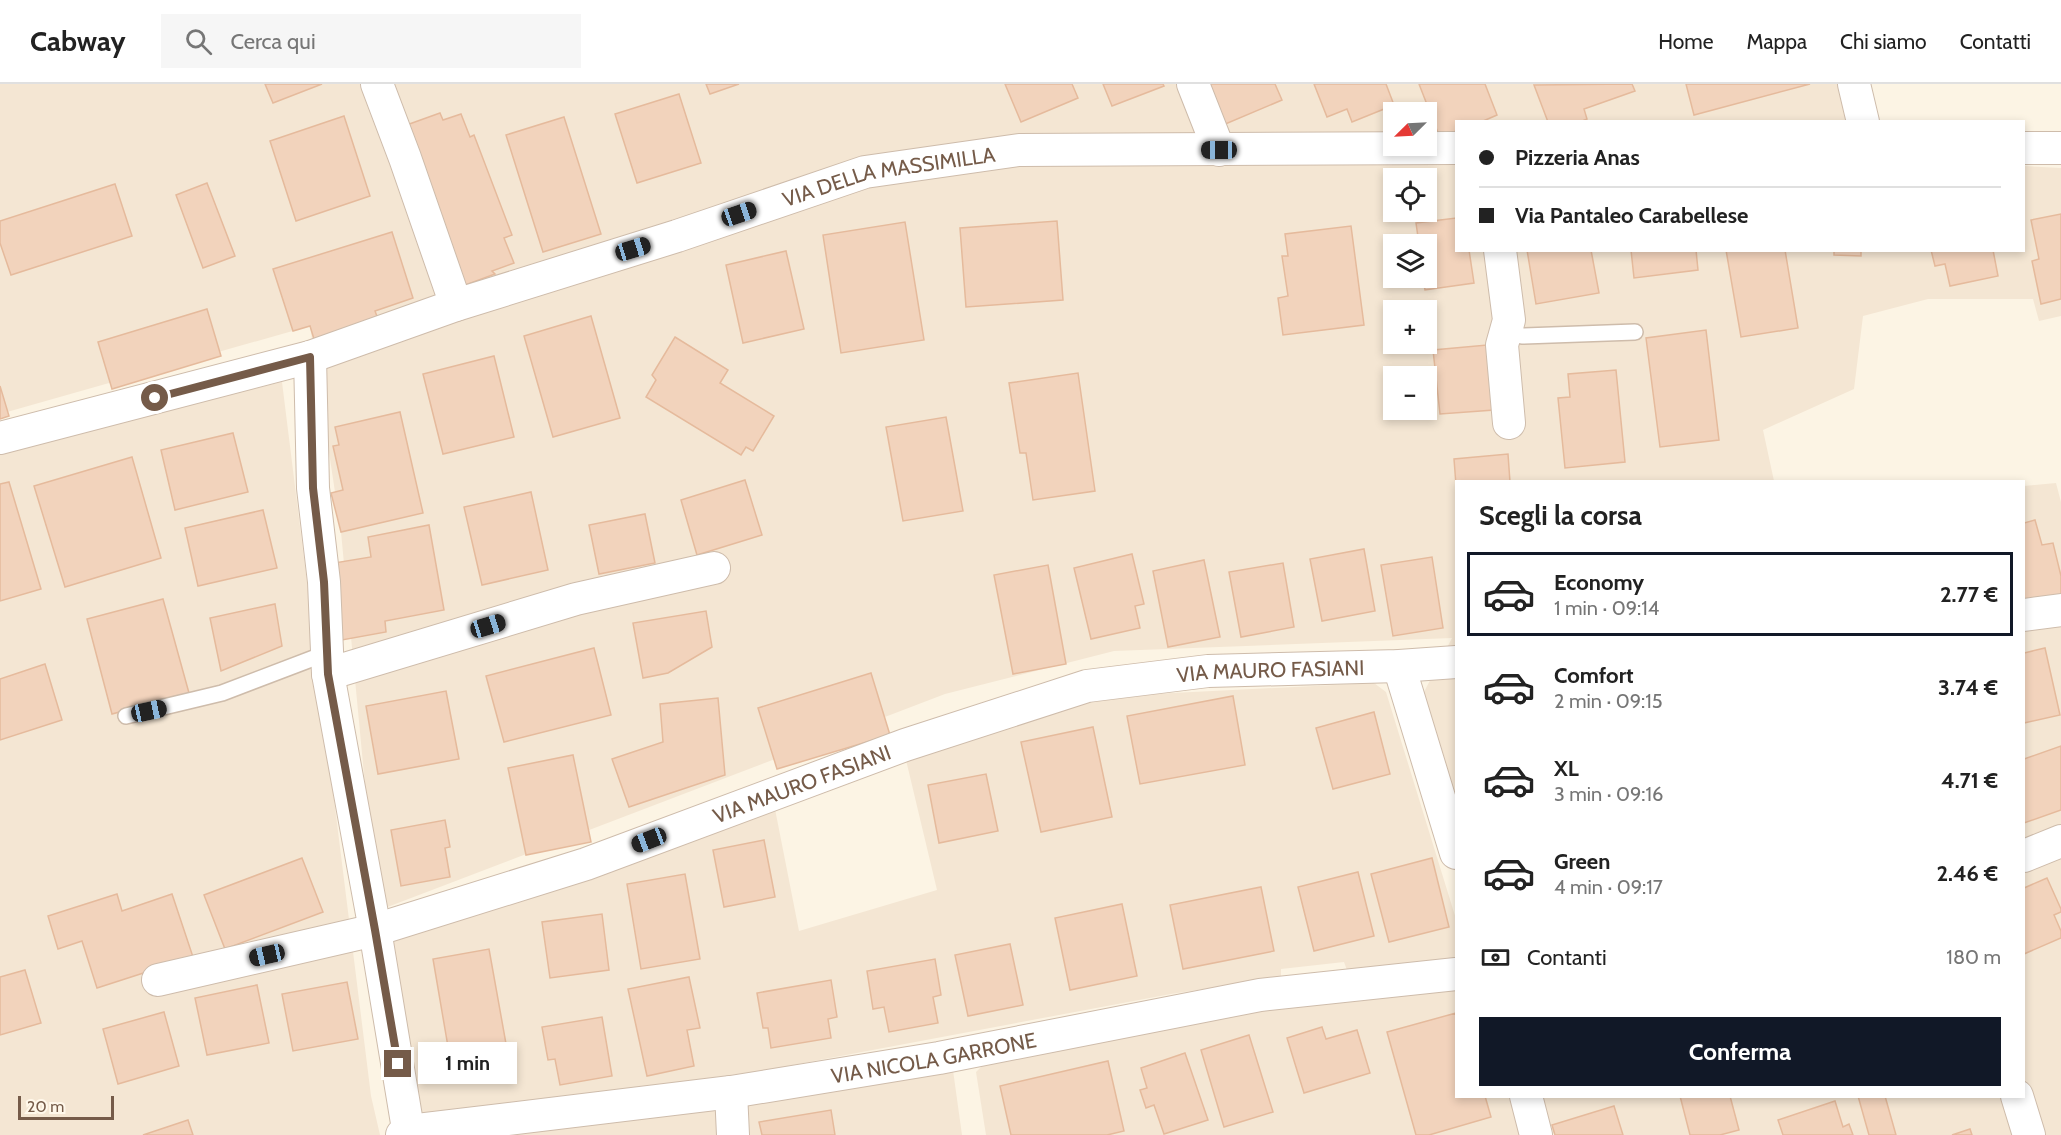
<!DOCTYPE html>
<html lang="it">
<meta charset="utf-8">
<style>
body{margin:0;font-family:Cabin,sans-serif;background:#f6f6f6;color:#222;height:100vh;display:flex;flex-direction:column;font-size:22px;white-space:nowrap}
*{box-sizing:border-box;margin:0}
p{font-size:20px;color:#767676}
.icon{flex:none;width:33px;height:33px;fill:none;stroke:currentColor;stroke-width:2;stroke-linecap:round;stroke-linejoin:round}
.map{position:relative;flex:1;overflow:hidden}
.panel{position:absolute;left:1455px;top:396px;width:570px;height:618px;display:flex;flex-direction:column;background:#fff;border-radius:0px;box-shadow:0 3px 9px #0003}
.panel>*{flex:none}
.top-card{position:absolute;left:1455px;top:36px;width:570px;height:132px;border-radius:0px;box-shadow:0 3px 9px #0003;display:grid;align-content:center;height:132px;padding:0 24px;background:#fff}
.needle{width:39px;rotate:246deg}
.buttons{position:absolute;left:1383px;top:18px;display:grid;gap:12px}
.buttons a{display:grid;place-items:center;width:54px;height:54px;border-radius:0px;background:#fff;box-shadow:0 3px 9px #0003;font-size:30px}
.scale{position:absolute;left:18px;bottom:15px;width:96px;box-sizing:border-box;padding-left:6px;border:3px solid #755b49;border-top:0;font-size:16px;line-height:21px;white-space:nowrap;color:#755b49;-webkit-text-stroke:4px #fff8eb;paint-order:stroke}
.end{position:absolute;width:27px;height:27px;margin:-14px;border:8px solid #755b49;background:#fff;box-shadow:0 0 0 3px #fff}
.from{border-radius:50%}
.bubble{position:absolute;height:42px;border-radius:0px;background:#fff;box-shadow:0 3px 9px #0003;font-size:20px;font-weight:800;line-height:42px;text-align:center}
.car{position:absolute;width:18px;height:36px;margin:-18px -9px;border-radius:8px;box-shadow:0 0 4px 2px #0007;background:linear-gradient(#222 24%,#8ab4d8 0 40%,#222 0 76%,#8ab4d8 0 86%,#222 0)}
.top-card b{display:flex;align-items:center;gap:21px;height:57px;font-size:22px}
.top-card b+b{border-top:2px solid #e0e0e0}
.top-card i{width:15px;height:15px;background:#222}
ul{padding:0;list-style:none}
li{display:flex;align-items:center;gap:18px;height:84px;margin:0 12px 9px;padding:0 12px;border:3px solid transparent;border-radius:0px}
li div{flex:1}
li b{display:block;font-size:22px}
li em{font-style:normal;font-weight:800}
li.selected{border-color:#111827}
li>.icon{width:54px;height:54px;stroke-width:1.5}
h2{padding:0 24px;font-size:27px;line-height:72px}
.pay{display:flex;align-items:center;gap:15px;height:66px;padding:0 24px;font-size:22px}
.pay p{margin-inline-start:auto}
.button{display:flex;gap:12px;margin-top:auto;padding:12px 24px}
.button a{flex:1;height:69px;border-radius:0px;background:#111827;color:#fff;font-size:24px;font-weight:800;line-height:69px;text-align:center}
header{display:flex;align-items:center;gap:36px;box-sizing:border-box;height:84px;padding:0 30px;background:#fff;border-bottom:2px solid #e0e0e0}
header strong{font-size:28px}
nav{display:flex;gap:33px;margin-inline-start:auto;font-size:21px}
.search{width:420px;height:54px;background:#f6f6f6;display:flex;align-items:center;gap:15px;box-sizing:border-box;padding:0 21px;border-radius:0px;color:#767676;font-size:22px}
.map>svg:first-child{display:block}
</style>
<header>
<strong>Cabway</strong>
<div class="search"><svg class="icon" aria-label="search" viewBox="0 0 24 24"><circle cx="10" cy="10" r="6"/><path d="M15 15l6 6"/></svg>Cerca qui</div>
<nav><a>Home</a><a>Mappa</a><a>Chi siamo</a><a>Contatti</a></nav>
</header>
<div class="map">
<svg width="2061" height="1051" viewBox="0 0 2061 1051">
<rect width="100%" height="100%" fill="#fcf4e4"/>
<g fill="#f4e6d3" fill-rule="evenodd">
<path d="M0,0H1852L1862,37L1456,38V166H2024V82L2061,84V232L2039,237L2033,215H1928L1863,232L1854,305L1763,346L1774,397L1456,398V719L1424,608L1452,554L1114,567L945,610L377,827L341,448L310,242L0,330ZM1394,28H1426V62H1394ZM1394,94H1426V128H1394ZM1394,160H1426V194H1394ZM1394,226H1426V260H1394ZM1394,292H1426V326H1394Z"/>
<polygon points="282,298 371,1012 380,1051 0,1051 0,365"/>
<polygon points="2056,399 2061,418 2061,1051 1554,1051 1542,1013 2024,1012 2024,402"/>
<polygon points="1374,599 1386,608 1456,835 1456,874 1348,889 1344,878 1281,885 1281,893 1171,910 760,987 423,1032 388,860 395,850 774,720 799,847 937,806 906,676 1093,613"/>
<polygon points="1456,902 1456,1012 1509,1013 1520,1051 986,1051 976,988 988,976 1259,921"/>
<polygon points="952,979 962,1051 746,1051 745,1016"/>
<polygon points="713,1023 716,1031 717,1051 515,1051"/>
</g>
<g fill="#f2d3bc" stroke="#e5ba9c" stroke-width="1.5">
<polygon points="265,0 322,0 273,19"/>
<polygon points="706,0 739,0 710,10"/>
<polygon points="1005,0 1072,0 1078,14 1021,38"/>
<polygon points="1103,0 1163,0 1164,2 1112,22"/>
<polygon points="1206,0 1275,0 1282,16 1223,41"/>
<polygon points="1314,0 1386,0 1394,21 1352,38 1347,25 1327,33"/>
<polygon points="1419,0 1485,0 1497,31 1481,38 1456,38 1456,47 1440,54"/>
<polygon points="1632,0 1635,7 1584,25 1587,35 1580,38 1548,38 1534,1"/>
<polygon points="1686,0 1810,0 1694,31"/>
<polygon points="679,10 701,79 637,99 615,30"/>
<polygon points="440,29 443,36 461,30 470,53 474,51 512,151 504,154 514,179 492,187 495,190 460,203 401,43"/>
<polygon points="344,32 370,112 296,137 270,57"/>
<polygon points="564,33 601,150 543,168 506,51"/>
<polygon points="207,99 235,172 203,184 176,111"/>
<polygon points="115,100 132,152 11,191 0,159 0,137"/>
<polygon points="2061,130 2061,215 2041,220 2032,177 2039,175 2031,136"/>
<polygon points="1456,134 1456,166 1469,166 1474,199 1425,206 1423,194 1426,194 1426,160 1419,160 1416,139"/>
<polygon points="1057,137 1063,216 966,223 960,144"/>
<polygon points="905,138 924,256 841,269 823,151"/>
<polygon points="1351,142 1364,241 1283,251 1278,214 1288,212 1282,172 1288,172 1285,150"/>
<polygon points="392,148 413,214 375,227 378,235 314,255 310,242 293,247 273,185"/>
<polygon points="1527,166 1591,166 1599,209 1536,220"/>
<polygon points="1631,166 1696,166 1698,186 1634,194"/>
<polygon points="1726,166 1785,166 1798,244 1741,253"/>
<polygon points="1834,166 1861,166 1861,172 1834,171"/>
<polygon points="1931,166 1993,166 1998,192 1950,202 1945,180 1935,182"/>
<polygon points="786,167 804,245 743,259 726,181"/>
<polygon points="207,225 221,272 112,305 98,258"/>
<polygon points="591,232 620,334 553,353 524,252"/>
<polygon points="1706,246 1719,356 1660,363 1646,254"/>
<polygon points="675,253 728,286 720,299 774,332 753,367 746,363 741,371 646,313 656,296 652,291"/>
<polygon points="1487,261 1494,326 1440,330 1433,266"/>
<polygon points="494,272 514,353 443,370 423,290"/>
<polygon points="1616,286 1625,378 1565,384 1558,314 1570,313 1568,290"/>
<polygon points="1078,289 1095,407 1033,416 1026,369 1020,369 1009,299"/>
<polygon points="0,302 9,332 0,335"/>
<polygon points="400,328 423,429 341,448 331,409 343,406 333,362 339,361 335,343"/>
<polygon points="946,333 963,427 903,437 886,343"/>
<polygon points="233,349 248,408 175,426 161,366"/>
<polygon points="1508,370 1510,398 1456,398 1456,401 1454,375"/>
<polygon points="132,373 161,474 65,503 34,402"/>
<polygon points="745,396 762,451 697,471 681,416"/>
<polygon points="9,398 41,505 0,517 0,400"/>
<polygon points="531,408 548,486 482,501 464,423"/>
<polygon points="263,426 277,484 198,502 185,444"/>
<polygon points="645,430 655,479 599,490 589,441"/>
<polygon points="2035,436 2042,461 2053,459 2061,492 2061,512 2024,521 2024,439"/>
<polygon points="429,441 444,526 385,537 386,548 342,556 328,480 371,473 368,453"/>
<polygon points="1364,465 1375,527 1322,537 1310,475"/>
<polygon points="1132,470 1144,520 1135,522 1140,544 1091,555 1074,484"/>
<polygon points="1432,473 1443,544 1393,552 1381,481"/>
<polygon points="1204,476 1220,553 1168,563 1153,487"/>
<polygon points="1283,479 1294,543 1241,553 1229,488"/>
<polygon points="1048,481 1066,580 1013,590 994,491"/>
<polygon points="163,515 189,609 112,630 87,535"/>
<polygon points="275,520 282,562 221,587 210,534"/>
<polygon points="706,527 712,563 668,589 643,594 633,539"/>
<polygon points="594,564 611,631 504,658 486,592"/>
<polygon points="2045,564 2060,631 2024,639 2024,569"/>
<polygon points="45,580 62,636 0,656 0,595"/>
<polygon points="871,589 890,651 777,685 758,624"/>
<polygon points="446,607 459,675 378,690 366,622"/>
<polygon points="1233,612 1245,681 1140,700 1127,632"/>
<polygon points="718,614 725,691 629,723 612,675 663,658 660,620"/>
<polygon points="1374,628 1390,690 1333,705 1316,644"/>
<polygon points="1093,643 1112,733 1041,748 1021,658"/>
<polygon points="2061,662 2061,726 2024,739 2024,675"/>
<polygon points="573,671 591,758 526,771 508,684"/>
<polygon points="986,690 998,747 939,759 928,701"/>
<polygon points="445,736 450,763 445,764 450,793 401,802 391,746"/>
<polygon points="764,756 775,813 724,823 713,766"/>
<polygon points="302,774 323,828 225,865 204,811"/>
<polygon points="1432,774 1449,843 1389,858 1371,790"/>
<polygon points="1358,788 1374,852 1314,867 1298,803"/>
<polygon points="685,790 700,875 641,885 627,800"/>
<polygon points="2047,794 2061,825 2061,828 2054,831 2061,847 2061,854 2024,870 2024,804"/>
<polygon points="1261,803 1274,867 1183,885 1170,821"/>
<polygon points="117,810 122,827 172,810 193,873 97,904 82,857 58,865 48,832"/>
<polygon points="1122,820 1137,892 1070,906 1055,834"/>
<polygon points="602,830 609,886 550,894 542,838"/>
<polygon points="1010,860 1023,921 968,932 955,871"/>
<polygon points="489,865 510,982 453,992 433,875"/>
<polygon points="935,875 941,911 933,913 938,939 889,948 884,923 873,925 867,887"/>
<polygon points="25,886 41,939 0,951 0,893"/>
<polygon points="689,893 700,944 687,946 694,982 647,992 628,905"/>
<polygon points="831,896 837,933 828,935 831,954 771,964 768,944 763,944 757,909"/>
<polygon points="347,898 358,955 293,967 282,910"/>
<polygon points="257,901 269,959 207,971 195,914"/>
<polygon points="164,928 179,982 118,1000 103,945"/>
<polygon points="1456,929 1456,1012 1485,1012 1491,1033 1429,1051 1416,1051 1387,948"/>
<polygon points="602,933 612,992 560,1001 555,975 548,976 542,943"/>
<polygon points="1322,943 1326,955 1357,946 1370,989 1304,1009 1287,954"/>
<polygon points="1249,951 1273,1028 1224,1043 1201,966"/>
<polygon points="1185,969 1208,1036 1164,1050 1154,1021 1146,1024 1140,1006 1147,1004 1141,984"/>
<polygon points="1108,977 1124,1047 1107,1051 1011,1051 1000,1002"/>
<polygon points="1680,1012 1730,1012 1739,1046 1720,1051 1690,1051"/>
<polygon points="1858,1012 1885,1012 1896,1051 1869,1051"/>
<polygon points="1835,1017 1843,1043 1849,1040 1853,1051 1783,1051 1778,1036"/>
<polygon points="1614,1022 1623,1051 1555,1051 1552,1041"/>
<polygon points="831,1026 835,1051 762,1051 759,1038"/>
<polygon points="188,1036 193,1051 143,1051"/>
<polygon points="1970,1045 1972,1051 1952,1051"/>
</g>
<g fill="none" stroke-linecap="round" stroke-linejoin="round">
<defs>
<g id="service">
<polyline points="1505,249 1523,252 1635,248"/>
<polyline points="126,632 222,609 327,569"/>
</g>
<g id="minor">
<polyline points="377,0 405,74 456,221"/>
<polyline points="1193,0 1219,66"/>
<polyline points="1854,0 1863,38"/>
<polyline points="2024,64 2061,64"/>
<polyline points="1500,166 1509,236 1502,261 1509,339"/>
<polyline points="310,273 313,404 324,498 328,590 375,846 409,1051"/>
<path id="s1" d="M0,354L310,273L456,221L677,152L865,88L1019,66L1456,64"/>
<polyline points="2024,531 2061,526"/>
<polyline points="1399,582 1456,769"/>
<polyline points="328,590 576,515 714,484"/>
<polyline points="2024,772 2061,757"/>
<path id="s2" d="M158,896L375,846L586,780L905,661L1087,602L1208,587L1399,582L1456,578"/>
<polyline points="731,1008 733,1051"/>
<polyline points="1526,1012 1536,1051"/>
<polyline points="2017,1012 2029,1051"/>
<path id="s3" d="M402,1051L409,1047L731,1008L939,974L1260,911L1456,890"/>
</g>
</defs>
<use href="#service" stroke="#cebcab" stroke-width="18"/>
<use href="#minor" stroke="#cebcab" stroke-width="34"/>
<use href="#service" stroke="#fff" stroke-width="15"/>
<use href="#minor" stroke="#fff" stroke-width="32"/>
</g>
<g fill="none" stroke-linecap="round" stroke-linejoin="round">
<polyline stroke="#755b49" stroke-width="8" points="155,314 310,273 313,404 324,498 328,590 375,846 398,980"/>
</g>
<g text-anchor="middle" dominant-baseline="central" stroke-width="5" stroke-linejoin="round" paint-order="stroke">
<g font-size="21" fill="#755b49" stroke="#fff8eb">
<text stroke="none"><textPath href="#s1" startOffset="928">VIA DELLA MASSIMILLA</textPath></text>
<text stroke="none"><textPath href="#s2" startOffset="1160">VIA MAURO FASIANI</textPath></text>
<text stroke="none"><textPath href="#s2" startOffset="674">VIA MAURO FASIANI</textPath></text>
<text stroke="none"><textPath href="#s3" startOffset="538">VIA NICOLA GARRONE</textPath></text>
</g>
</g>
</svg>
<div class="buttons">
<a><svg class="needle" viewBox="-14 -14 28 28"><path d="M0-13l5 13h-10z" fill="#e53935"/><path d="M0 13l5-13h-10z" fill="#767676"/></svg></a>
<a><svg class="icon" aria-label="locate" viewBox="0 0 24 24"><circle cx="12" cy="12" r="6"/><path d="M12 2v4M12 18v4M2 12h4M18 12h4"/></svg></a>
<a><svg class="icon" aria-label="layers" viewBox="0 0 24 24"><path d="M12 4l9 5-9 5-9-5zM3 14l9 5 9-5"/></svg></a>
<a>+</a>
<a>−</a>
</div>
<div class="scale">20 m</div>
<i class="end from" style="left:155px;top:314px"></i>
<i class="end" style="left:398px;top:980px"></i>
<div class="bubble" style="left:418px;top:958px;width:99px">1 min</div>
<i class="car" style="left:1219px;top:66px;rotate:270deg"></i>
<i class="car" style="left:739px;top:130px;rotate:71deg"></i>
<i class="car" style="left:633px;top:165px;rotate:73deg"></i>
<i class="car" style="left:488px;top:542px;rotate:73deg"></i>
<i class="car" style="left:149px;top:627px;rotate:78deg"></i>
<i class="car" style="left:649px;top:756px;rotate:249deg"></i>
<i class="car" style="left:267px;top:871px;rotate:257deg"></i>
<div class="top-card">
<b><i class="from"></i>Pizzeria Anas</b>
<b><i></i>Via Pantaleo Carabellese</b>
</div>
<section class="panel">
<h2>Scegli la corsa</h2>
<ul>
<li class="selected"><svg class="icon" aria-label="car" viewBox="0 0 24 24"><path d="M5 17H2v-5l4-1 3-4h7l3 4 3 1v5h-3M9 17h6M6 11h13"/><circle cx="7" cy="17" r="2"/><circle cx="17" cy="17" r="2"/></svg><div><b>Economy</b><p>1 min · 09:14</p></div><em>2.77 €</em></li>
<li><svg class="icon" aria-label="car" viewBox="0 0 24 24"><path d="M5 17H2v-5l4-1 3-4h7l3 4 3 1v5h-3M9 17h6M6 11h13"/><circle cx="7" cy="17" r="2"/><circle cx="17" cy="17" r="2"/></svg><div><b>Comfort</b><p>2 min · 09:15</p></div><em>3.74 €</em></li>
<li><svg class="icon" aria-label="car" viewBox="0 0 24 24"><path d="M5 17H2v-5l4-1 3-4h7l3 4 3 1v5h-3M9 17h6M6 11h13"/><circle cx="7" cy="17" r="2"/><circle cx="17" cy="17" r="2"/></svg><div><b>XL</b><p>3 min · 09:16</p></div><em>4.71 €</em></li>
<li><svg class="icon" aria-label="car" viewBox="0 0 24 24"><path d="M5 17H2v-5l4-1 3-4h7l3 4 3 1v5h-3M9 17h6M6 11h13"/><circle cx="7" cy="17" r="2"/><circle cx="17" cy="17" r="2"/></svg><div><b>Green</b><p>4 min · 09:17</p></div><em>2.46 €</em></li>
</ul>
<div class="pay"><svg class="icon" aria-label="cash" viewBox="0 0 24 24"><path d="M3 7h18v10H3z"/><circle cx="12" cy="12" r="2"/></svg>Contanti<p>180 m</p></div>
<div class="button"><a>Conferma</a></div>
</section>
</div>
